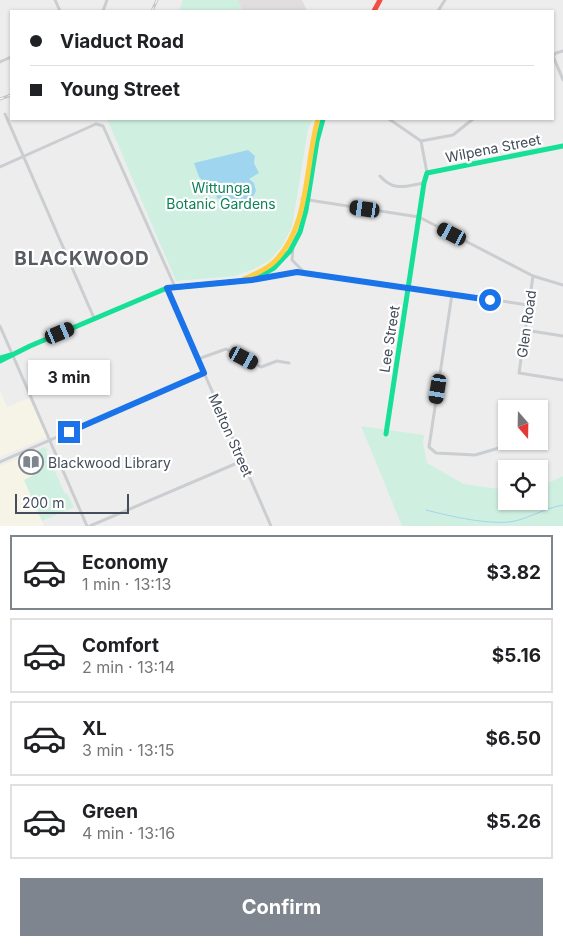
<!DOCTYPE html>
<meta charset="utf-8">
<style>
body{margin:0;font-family:Inter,sans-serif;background:#f2f2f2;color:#202124;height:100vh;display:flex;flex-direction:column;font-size:19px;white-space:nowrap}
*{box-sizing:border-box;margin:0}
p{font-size:16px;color:#757577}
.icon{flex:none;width:28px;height:28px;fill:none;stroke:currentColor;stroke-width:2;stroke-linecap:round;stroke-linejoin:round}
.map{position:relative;height:526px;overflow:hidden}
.panel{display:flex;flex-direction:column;background:#fff;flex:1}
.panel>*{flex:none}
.guide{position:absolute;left:10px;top:10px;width:544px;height:110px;border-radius:0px;box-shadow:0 1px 4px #0004;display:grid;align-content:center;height:110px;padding:0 20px;background:#fff}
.needle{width:32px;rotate:160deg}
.tools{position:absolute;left:498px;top:400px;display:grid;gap:10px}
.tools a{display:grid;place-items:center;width:50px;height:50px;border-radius:0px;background:#fff;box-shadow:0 1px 4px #0004;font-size:25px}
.scale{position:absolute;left:15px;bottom:12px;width:114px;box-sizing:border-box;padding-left:5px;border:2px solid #434d5b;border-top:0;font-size:14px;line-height:18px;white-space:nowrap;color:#434d5b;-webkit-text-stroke:4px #fff;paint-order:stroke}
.end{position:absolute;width:22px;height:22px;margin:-11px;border:6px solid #1a73e8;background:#fff;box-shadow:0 0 0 2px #fff}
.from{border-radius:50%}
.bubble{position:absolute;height:35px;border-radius:0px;background:#fff;box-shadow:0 1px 4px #0004;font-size:16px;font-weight:700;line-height:35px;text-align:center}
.car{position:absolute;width:15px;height:30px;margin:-15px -8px;border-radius:6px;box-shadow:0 0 4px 1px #0007;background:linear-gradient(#222 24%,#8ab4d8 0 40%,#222 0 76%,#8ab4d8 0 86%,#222 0)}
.guide b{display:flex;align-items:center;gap:18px;height:48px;font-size:19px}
.guide b+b{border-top:1px solid #e0e0e0}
.guide i{width:12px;height:12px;background:#202124}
ul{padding:9px 0 0;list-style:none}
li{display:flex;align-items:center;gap:15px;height:75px;margin:0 10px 8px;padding:0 10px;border:2px solid #e0e0e0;border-radius:0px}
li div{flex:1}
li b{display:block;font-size:19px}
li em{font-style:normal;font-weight:700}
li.active{border-color:#7f858e}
li>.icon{width:45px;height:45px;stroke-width:1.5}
.action{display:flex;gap:10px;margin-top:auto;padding:10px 20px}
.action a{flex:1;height:58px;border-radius:0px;background:#7f858e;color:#fff;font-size:20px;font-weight:700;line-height:58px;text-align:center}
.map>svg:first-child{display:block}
</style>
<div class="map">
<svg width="563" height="526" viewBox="0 0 563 526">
<rect width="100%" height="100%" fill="#eeeded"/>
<g fill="#f6f4e7">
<polygon points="0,391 7,407 29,398 47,437 0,457"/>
<polygon points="29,454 37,473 24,480 44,526 0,526 0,466"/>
</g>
<polygon fill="#dfddde" points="238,0 302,0 307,11 242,11"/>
<g fill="#cff0e0">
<polygon points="183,0 238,0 242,11 179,11"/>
<polygon points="107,119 313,119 308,129 292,227 282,246 270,260 254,269 235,276 176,281"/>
<polygon points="361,426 424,435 423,443 427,463 464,484 506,490 506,501 539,501 539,487 563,476 563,526 402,526"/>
<polygon points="45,447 48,450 46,451 65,494 67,493 74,507 42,521 24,480 37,473 29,454"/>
</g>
<path fill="#a0d5f0" d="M248,150L255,156L254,163L259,173L249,179L254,183L256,191L253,197C237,203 234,206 217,198L216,195L206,193L202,187L203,181L199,177L194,163Z"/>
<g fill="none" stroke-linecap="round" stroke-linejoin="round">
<path stroke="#a0d5f0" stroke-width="1" d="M426,510C449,516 492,526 515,521C531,517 546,508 563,505"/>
<g stroke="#cbced1" stroke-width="3">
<polyline points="55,0 60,11"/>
<polyline points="103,11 107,0"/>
<polyline points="438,11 445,0"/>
<polyline points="563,51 556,53 553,56 563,80"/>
<polyline points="0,62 11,57"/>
<polyline points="5,114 94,318"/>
<polyline points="389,119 421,141 453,135 473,119"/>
<polyline points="421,141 427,173"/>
<polyline points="0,167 96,124 103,126 175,287"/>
<path d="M380,176C394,192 405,186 424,183"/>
<polyline points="302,199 419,217 533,276 563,285"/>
<polyline points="293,248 292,260 303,271"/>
<polyline points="533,276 519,373 563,380"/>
<polyline points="257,279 290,272 304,272 528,305"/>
<polyline points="167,288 271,526"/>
<polyline points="452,294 429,447 436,453 475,455 499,448"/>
<polyline points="0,326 87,526"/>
<polyline points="525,330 563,336"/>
<polyline points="198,359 226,349 261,367 277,361 289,363"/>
<polyline points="0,462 204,373"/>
<polyline points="90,526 242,461"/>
</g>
<g stroke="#16e098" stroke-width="5">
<polyline points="0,358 11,355"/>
<polyline points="0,361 30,346 167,288 252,280 274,268 290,251 300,232 306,210 317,141 323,119"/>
<polyline points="386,434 424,183 427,173 563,146"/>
</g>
<path stroke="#ffcf43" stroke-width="5" d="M244,279C255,274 266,270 274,262C310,228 305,163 318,119"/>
<polyline stroke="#f24e42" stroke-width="5" points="374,11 380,0"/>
<defs>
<g id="rail">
<polyline points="152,11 157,0"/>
<polyline points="0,99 11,95"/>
</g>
</defs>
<use href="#rail" stroke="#c4c6c9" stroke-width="3"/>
<use href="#rail" stroke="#fff" stroke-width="1" stroke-dasharray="4" stroke-linecap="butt"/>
</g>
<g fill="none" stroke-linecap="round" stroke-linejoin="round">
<polyline stroke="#1a73e8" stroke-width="6" points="69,432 204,373 167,288 252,280 297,272 490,300"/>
</g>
<defs>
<symbol id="library-ring" viewBox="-11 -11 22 22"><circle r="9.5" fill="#fff" stroke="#7f858e" stroke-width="1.5"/><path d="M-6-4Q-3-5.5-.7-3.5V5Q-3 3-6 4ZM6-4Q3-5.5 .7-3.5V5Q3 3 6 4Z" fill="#7f858e"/></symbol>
</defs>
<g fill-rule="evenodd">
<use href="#library-ring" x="17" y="448" width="28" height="28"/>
</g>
<g text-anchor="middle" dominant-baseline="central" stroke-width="4.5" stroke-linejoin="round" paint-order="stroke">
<g font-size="14" fill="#434d5b" stroke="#fff">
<text transform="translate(493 148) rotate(-11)">Wilpena Street</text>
<text transform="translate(526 324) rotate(-82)">Glen Road</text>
<text transform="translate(389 339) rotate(-81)">Lee Street</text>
<text transform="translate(231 435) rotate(66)">Melton Street</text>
</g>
<g font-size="14" fill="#0f8158" stroke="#fff">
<text x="221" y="187">Wittunga<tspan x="221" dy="16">Botanic Gardens</tspan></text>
</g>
<g font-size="14" fill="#434d5b" stroke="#fff" text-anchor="start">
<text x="48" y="462">Blackwood Library</text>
</g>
<g font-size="19" font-weight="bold" letter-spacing="1" fill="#595b62" stroke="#fff">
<text x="82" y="258">BLACKWOOD</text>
</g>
</g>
</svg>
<div class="tools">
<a><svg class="needle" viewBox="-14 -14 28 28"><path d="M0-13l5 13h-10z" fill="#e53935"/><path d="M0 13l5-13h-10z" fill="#757577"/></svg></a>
<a><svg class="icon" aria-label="locate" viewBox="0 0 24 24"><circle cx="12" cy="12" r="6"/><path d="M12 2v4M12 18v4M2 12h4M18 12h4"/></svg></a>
</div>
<div class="scale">200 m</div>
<i class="end from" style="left:490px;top:300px"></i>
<i class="end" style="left:69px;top:432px"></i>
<div class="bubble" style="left:28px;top:360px;width:82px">3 min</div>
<i class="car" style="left:365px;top:209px;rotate:278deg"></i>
<i class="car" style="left:452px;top:234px;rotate:297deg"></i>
<i class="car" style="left:60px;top:333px;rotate:67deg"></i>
<i class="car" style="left:244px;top:358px;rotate:118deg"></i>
<i class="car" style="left:438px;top:389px;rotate:189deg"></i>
<div class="guide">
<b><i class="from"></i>Viaduct Road</b>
<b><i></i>Young Street</b>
</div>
</div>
<section class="panel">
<ul>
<li class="active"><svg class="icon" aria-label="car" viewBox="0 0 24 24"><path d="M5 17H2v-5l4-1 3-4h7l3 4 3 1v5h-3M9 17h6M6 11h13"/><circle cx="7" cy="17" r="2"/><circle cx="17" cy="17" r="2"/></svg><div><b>Economy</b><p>1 min · 13:13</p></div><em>$3.82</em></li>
<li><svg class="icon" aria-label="car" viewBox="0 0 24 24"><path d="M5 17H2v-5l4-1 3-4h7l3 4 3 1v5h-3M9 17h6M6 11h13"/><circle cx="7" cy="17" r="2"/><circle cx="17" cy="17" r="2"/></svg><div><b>Comfort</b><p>2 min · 13:14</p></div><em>$5.16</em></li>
<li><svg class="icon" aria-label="car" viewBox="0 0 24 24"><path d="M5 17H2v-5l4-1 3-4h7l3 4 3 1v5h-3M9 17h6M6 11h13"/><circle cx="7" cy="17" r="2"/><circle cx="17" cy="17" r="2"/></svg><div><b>XL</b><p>3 min · 13:15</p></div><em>$6.50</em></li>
<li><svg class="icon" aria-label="car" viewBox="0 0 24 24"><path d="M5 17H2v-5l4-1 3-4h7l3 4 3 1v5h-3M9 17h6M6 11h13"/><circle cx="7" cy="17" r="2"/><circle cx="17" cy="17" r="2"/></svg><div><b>Green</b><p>4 min · 13:16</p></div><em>$5.26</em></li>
</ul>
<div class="action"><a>Confirm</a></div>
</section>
